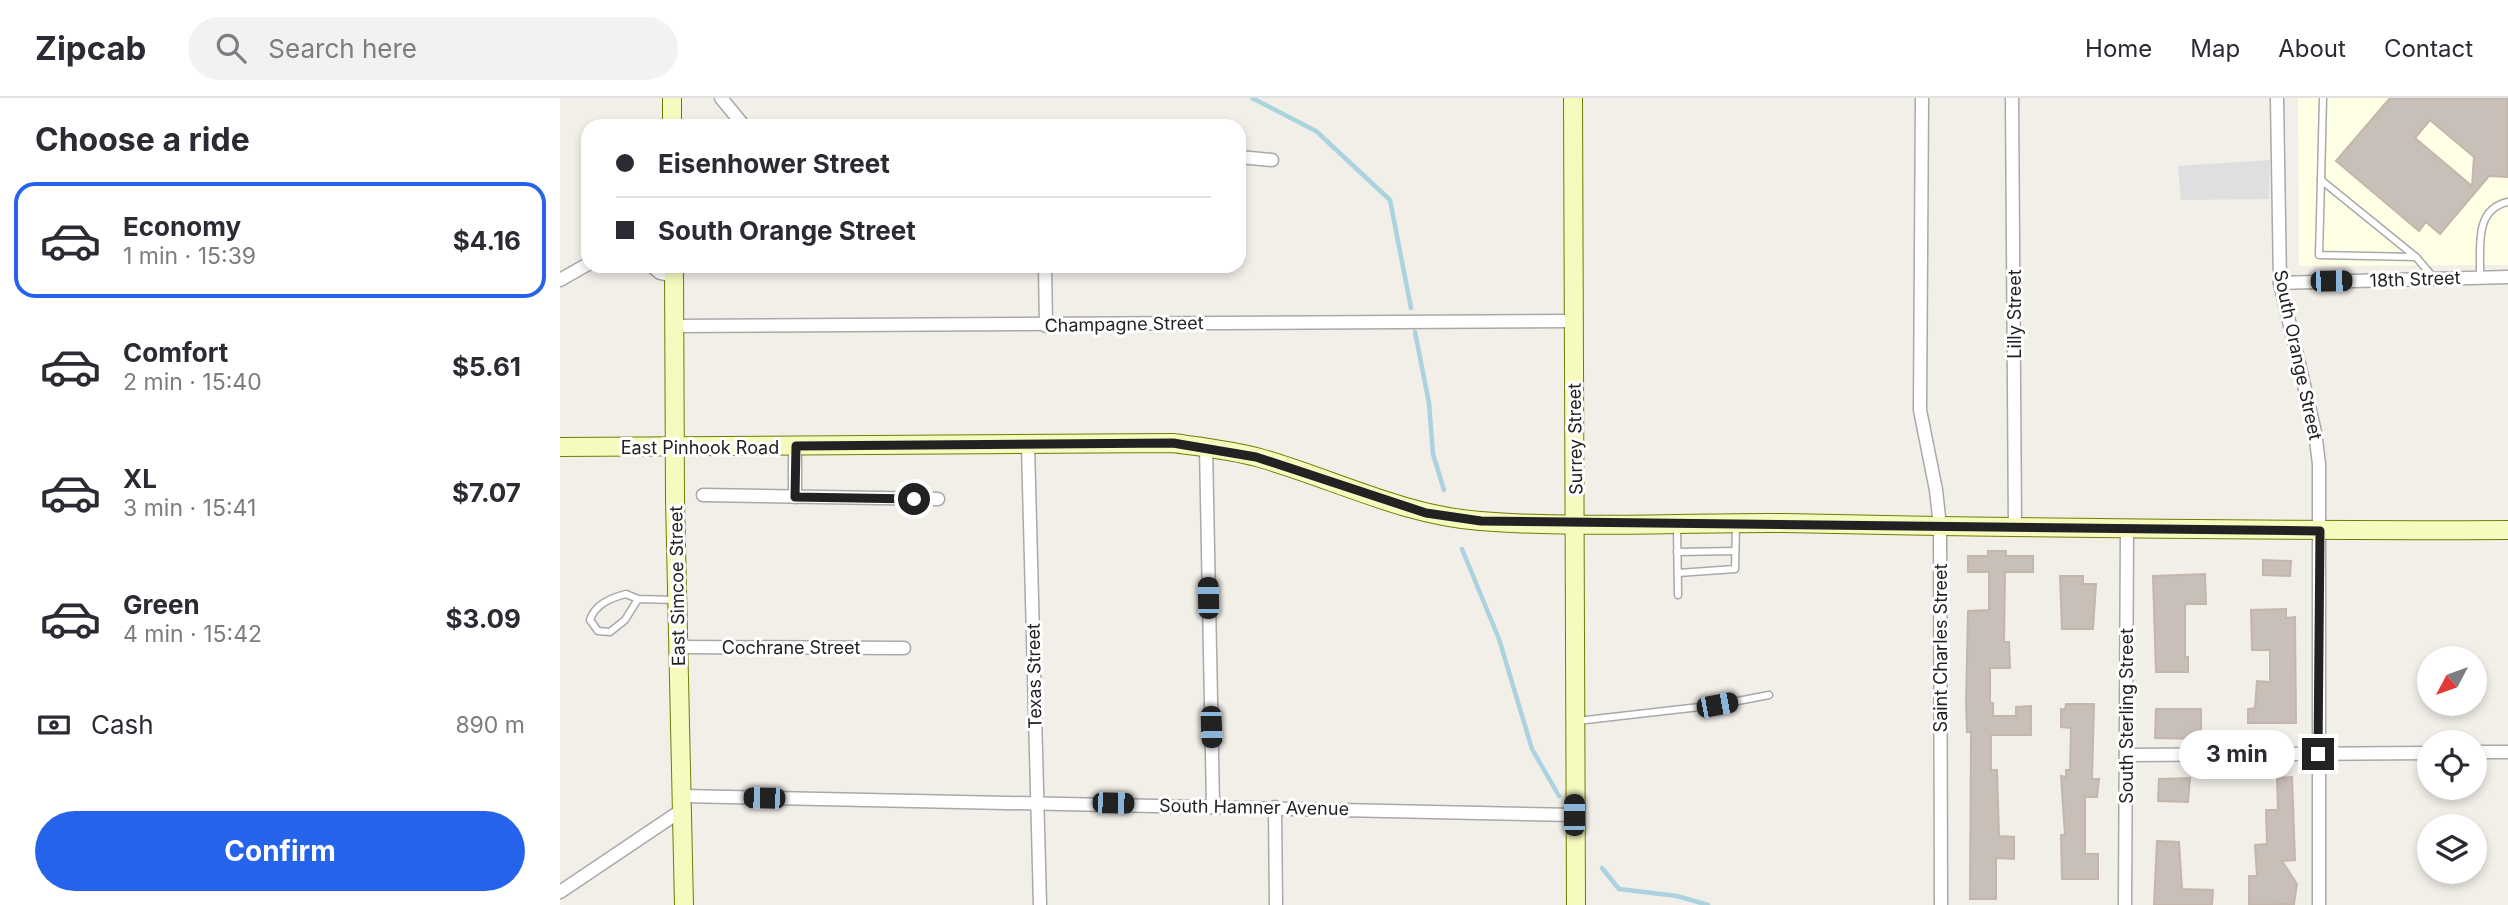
<!DOCTYPE html>
<meta charset="utf-8">
<style>
body{margin:0;font-family:Inter,sans-serif;background:#f2f2f3;color:#2b2b33;height:100vh;display:flex;flex-direction:column;font-size:26px;white-space:nowrap}
*{box-sizing:border-box;margin:0}
p{font-size:23px;color:#7c7c81}
.icon{flex:none;width:38px;height:38px;fill:none;stroke:currentColor;stroke-width:2;stroke-linecap:round;stroke-linejoin:round}
.map{position:relative;flex:1;overflow:hidden}
.drawer{display:flex;flex-direction:column;background:#fff;width:560px}
.drawer>*{flex:none}
.guide{position:absolute;left:21px;top:21px;width:665px;height:154px;border-radius:21px;box-shadow:0 4px 10px #0003;display:grid;align-content:center;height:154px;padding:0 35px;background:#fff}
.needle{width:46px;rotate:229deg}
.fabs{position:absolute;left:1857px;top:548px;display:grid;gap:14px}
.fabs a{display:grid;place-items:center;width:70px;height:70px;border-radius:50%;background:#fff;box-shadow:0 4px 10px #0003;font-size:35px}
.end{position:absolute;width:32px;height:32px;margin:-16px;border:9px solid #222;background:#fff;box-shadow:0 0 0 4px #fff}
.from{border-radius:50%}
.bubble{position:absolute;height:49px;border-radius:24px;background:#fff;box-shadow:0 4px 10px #0003;font-size:23px;font-weight:700;line-height:49px;text-align:center}
.car{position:absolute;width:21px;height:42px;margin:-21px -10px;border-radius:9px;box-shadow:0 0 5px 2px #0007;background:linear-gradient(#222 24%,#8ab4d8 0 40%,#222 0 76%,#8ab4d8 0 86%,#222 0)}
.guide b{display:flex;align-items:center;gap:24px;height:66px;font-size:26px}
.guide b+b{border-top:2px solid #e1e1e2}
.guide i{width:18px;height:18px;background:#2b2b33}
ul{padding:0;list-style:none}
li{display:flex;align-items:center;gap:21px;height:116px;margin:0 14px 10px;padding:0 21px;border:4px solid transparent;border-radius:21px}
li div{flex:1}
li b{display:block;font-size:26px}
li em{font-style:normal;font-weight:700}
li.active{border-color:#2563eb}
li>.icon{width:63px;height:63px;stroke-width:1.5}
h2{padding:0 35px;font-size:32px;line-height:84px}
.pay{display:flex;align-items:center;gap:18px;height:77px;padding:0 35px;font-size:26px}
.pay p{margin-inline-start:auto}
.button{display:flex;gap:14px;margin-top:auto;padding:14px 35px}
.button a{flex:1;height:80px;border-radius:42px;background:#2563eb;color:#fff;font-size:28px;font-weight:700;line-height:80px;text-align:center}
header{display:flex;align-items:center;gap:42px;box-sizing:border-box;height:98px;padding:0 35px;background:#fff;border-bottom:2px solid #e1e1e2}
header strong{font-size:33px}
nav{display:flex;gap:38px;margin-inline-start:auto;font-size:24px}
.search{width:490px;height:63px;background:#f2f2f3;display:flex;align-items:center;gap:18px;box-sizing:border-box;padding:0 24px;border-radius:38px;color:#7c7c81;font-size:26px}
main{display:flex;flex:1;min-height:0}
.map>svg:first-child{display:block}
</style>
<header>
<strong>Zipcab</strong>
<div class="search"><svg class="icon" aria-label="search" viewBox="0 0 24 24"><circle cx="10" cy="10" r="6"/><path d="M15 15l6 6"/></svg>Search here</div>
<nav><a>Home</a><a>Map</a><a>About</a><a>Contact</a></nav>
</header>
<main>
<section class="drawer">
<h2>Choose a ride</h2>
<ul>
<li class="active"><svg class="icon" aria-label="car" viewBox="0 0 24 24"><path d="M5 17H2v-5l4-1 3-4h7l3 4 3 1v5h-3M9 17h6M6 11h13"/><circle cx="7" cy="17" r="2"/><circle cx="17" cy="17" r="2"/></svg><div><b>Economy</b><p>1 min · 15:39</p></div><em>$4.16</em></li>
<li><svg class="icon" aria-label="car" viewBox="0 0 24 24"><path d="M5 17H2v-5l4-1 3-4h7l3 4 3 1v5h-3M9 17h6M6 11h13"/><circle cx="7" cy="17" r="2"/><circle cx="17" cy="17" r="2"/></svg><div><b>Comfort</b><p>2 min · 15:40</p></div><em>$5.61</em></li>
<li><svg class="icon" aria-label="car" viewBox="0 0 24 24"><path d="M5 17H2v-5l4-1 3-4h7l3 4 3 1v5h-3M9 17h6M6 11h13"/><circle cx="7" cy="17" r="2"/><circle cx="17" cy="17" r="2"/></svg><div><b>XL</b><p>3 min · 15:41</p></div><em>$7.07</em></li>
<li><svg class="icon" aria-label="car" viewBox="0 0 24 24"><path d="M5 17H2v-5l4-1 3-4h7l3 4 3 1v5h-3M9 17h6M6 11h13"/><circle cx="7" cy="17" r="2"/><circle cx="17" cy="17" r="2"/></svg><div><b>Green</b><p>4 min · 15:42</p></div><em>$3.09</em></li>
</ul>
<div class="pay"><svg class="icon" aria-label="cash" viewBox="0 0 24 24"><path d="M3 7h18v10H3z"/><circle cx="12" cy="12" r="2"/></svg>Cash<p>890 m</p></div>
<div class="button"><a>Confirm</a></div>
</section>
<div class="map">
<svg width="1948" height="807" viewBox="0 0 1948 807">
<rect width="100%" height="100%" fill="#f2efe9"/>
<polygon fill="#e0dfdf" points="1710,62 1709,101 1621,102 1618,68"/>
<polygon fill="#ffffe5" points="1738,0 1948,0 1948,167 1739,168"/>
<g fill="none" stroke-linecap="round" stroke-linejoin="round">
<g stroke="#aad3df" stroke-width="4.5">
<polyline points="692,0 756,33 830,102 851,210"/>
<polyline points="855,234 869,305 873,356 884,392"/>
<polyline points="902,451 939,541 972,651 999,698"/>
<polyline points="1042,770 1059,791 1117,798 1148,807"/>
</g>
</g>
<g fill="#c7bfb8" stroke="#c4b6ab" stroke-width="2" fill-rule="evenodd">
<path d="M1830,0H1948V79L1929,78L1880,136L1866,124L1859,133L1776,63ZM1870,22L1914,59L1912,88L1855,40Z"/>
<polygon points="1428,453 1446,453 1446,458 1473,458 1473,474 1445,474 1444,544 1449,544 1450,570 1430,570 1430,605 1433,605 1433,618 1456,618 1456,609 1471,608 1471,637 1431,637 1431,672 1437,672 1439,738 1454,739 1454,761 1436,760 1436,801 1410,801 1411,634 1407,634 1406,606 1408,513 1429,512 1429,474 1408,474 1408,458 1428,458"/>
<polygon points="1703,462 1731,463 1730,478 1703,477"/>
<polygon points="1645,476 1646,506 1626,506 1625,509 1625,559 1628,559 1628,574 1596,574 1593,478"/>
<polygon points="1500,478 1523,478 1523,486 1536,486 1533,531 1502,531"/>
<polygon points="1726,511 1726,520 1735,519 1736,625 1688,625 1688,611 1695,610 1697,583 1710,584 1710,552 1692,552 1691,512"/>
<polygon points="1506,606 1534,606 1532,681 1539,681 1537,699 1525,699 1525,756 1538,756 1538,781 1502,781 1501,737 1505,737 1501,678 1506,679 1506,672 1510,672 1511,630 1501,629 1501,611 1505,612"/>
<polygon points="1596,611 1641,611 1641,641 1595,640"/>
<polygon points="1732,679 1735,762 1722,763 1737,786 1734,806 1689,807 1689,778 1697,778 1695,747 1707,746 1706,712 1718,712 1717,680"/>
<polygon points="1630,680 1628,704 1598,703 1599,681"/>
<polygon points="1597,743 1619,744 1622,791 1653,792 1652,807 1594,807"/>
</g>
<g fill="none" stroke-linecap="round" stroke-linejoin="round">
<defs>
<g id="lane">
<polyline points="1763,0 1761,82 1856,159 1873,179"/>
<polyline points="1761,82 1759,157 1856,159"/>
<path d="M1920,180C1921,152 1913,111 1948,104"/>
<polyline points="1117,427 1118,497"/>
<polyline points="1117,454 1175,453"/>
<polyline points="1118,475 1175,471 1176,426"/>
<path d="M78,501L66,496C51,500 35,506 30,522L38,533L50,534L65,522L78,501L115,502"/>
<polyline points="1017,623 1157,607 1209,597"/>
</g>
<g id="street">
<polyline points="161,0 184,28"/>
<polyline points="1362,0 1360,312 1376,392 1380,428 1381,807"/>
<polyline points="1452,0 1455,431"/>
<polyline points="1717,0 1720,185 1755,334 1759,366 1759,807"/>
<polyline points="679,59 712,62"/>
<polyline points="92,168 100,175 114,178"/>
<polyline points="485,168 486,228"/>
<polyline points="0,182 28,166"/>
<polyline points="1720,185 1948,179"/>
<polyline points="115,228 1013,223"/>
<polyline points="468,348 480,807"/>
<polyline points="646,349 653,707"/>
<polyline points="143,397 378,401"/>
<polyline points="235,399 235,348"/>
<polyline points="118,549 344,550"/>
<polyline points="1914,654 1948,654"/>
<polyline points="1566,657 1869,655"/>
<polyline points="122,698 1014,717"/>
<polyline points="715,709 716,807"/>
<polyline points="0,794 122,712"/>
<polyline points="1565,807 1567,429"/>
</g>
<g id="secondary">
<polyline points="112,0 112,28"/>
<polyline points="1013,0 1016,807"/>
<polyline points="114,168 115,401 124,807"/>
<path d="M0,349L613,345C642,349 672,352 700,360C774,381 842,417 920,423C1021,431 1123,424 1224,425C1466,430 1707,433 1948,432"/>
</g>
</defs>
<use href="#lane" stroke="#a9a9a9" stroke-width="9"/>
<use href="#street" stroke="#a9a9a9" stroke-width="15"/>
<use href="#secondary" stroke="#707d05" stroke-width="20"/>
<use href="#lane" stroke="#fff" stroke-width="6"/>
<use href="#street" stroke="#fff" stroke-width="12"/>
<use href="#secondary" stroke="#f7fabf" stroke-width="18"/>
</g>
<g fill="none" stroke-linecap="round" stroke-linejoin="round">
<polyline stroke="#222" stroke-width="9" points="354,401 235,399 236,348 613,345 696,359 866,415 921,423 1760,433 1758,656"/>
</g>
<g text-anchor="middle" dominant-baseline="central" stroke-width="6" stroke-linejoin="round" paint-order="stroke">
<g font-size="18" fill="#222" stroke="#fff">
<text transform="translate(1855 181) rotate(-2)">18th Street</text>
<text transform="translate(1454 216) rotate(-90)">Lilly Street</text>
<text transform="translate(564 226) rotate(-1)">Champagne Street</text>
<text transform="translate(1738 257) rotate(78)">South Orange Street</text>
<text transform="translate(1015 341) rotate(-91)">Surrey Street</text>
<text x="140" y="349">East Pinhook Road</text>
<text transform="translate(117 488) rotate(-91)">East Simcoe Street</text>
<text x="231" y="549">Cochrane Street</text>
<text transform="translate(1380 550) rotate(-90)">Saint Charles Street</text>
<text transform="translate(474 578) rotate(-91)">Texas Street</text>
<text transform="translate(1566 618) rotate(-90)">South Sterling Street</text>
<text transform="translate(694 709) rotate(1)">South Hamner Avenue</text>
</g>
</g>
</svg>
<div class="fabs">
<a><svg class="needle" viewBox="-14 -14 28 28"><path d="M0-13l5 13h-10z" fill="#e53935"/><path d="M0 13l5-13h-10z" fill="#7c7c81"/></svg></a>
<a><svg class="icon" aria-label="locate" viewBox="0 0 24 24"><circle cx="12" cy="12" r="6"/><path d="M12 2v4M12 18v4M2 12h4M18 12h4"/></svg></a>
<a><svg class="icon" aria-label="layers" viewBox="0 0 24 24"><path d="M12 4l9 5-9 5-9-5zM3 14l9 5 9-5"/></svg></a>
</div>
<i class="end from" style="left:354px;top:401px"></i>
<i class="end" style="left:1758px;top:656px"></i>
<div class="bubble" style="left:1619px;top:632px;width:116px">3 min</div>
<i class="car" style="left:1771px;top:183px;rotate:89deg"></i>
<i class="car" style="left:648px;top:500px;rotate:359deg"></i>
<i class="car" style="left:1157px;top:607px;rotate:79deg"></i>
<i class="car" style="left:651px;top:629px;rotate:178deg"></i>
<i class="car" style="left:204px;top:700px;rotate:271deg"></i>
<i class="car" style="left:553px;top:705px;rotate:91deg"></i>
<i class="car" style="left:1014px;top:717px;rotate:0deg"></i>
<div class="guide">
<b><i class="from"></i>Eisenhower Street</b>
<b><i></i>South Orange Street</b>
</div>
</div>
</main>
